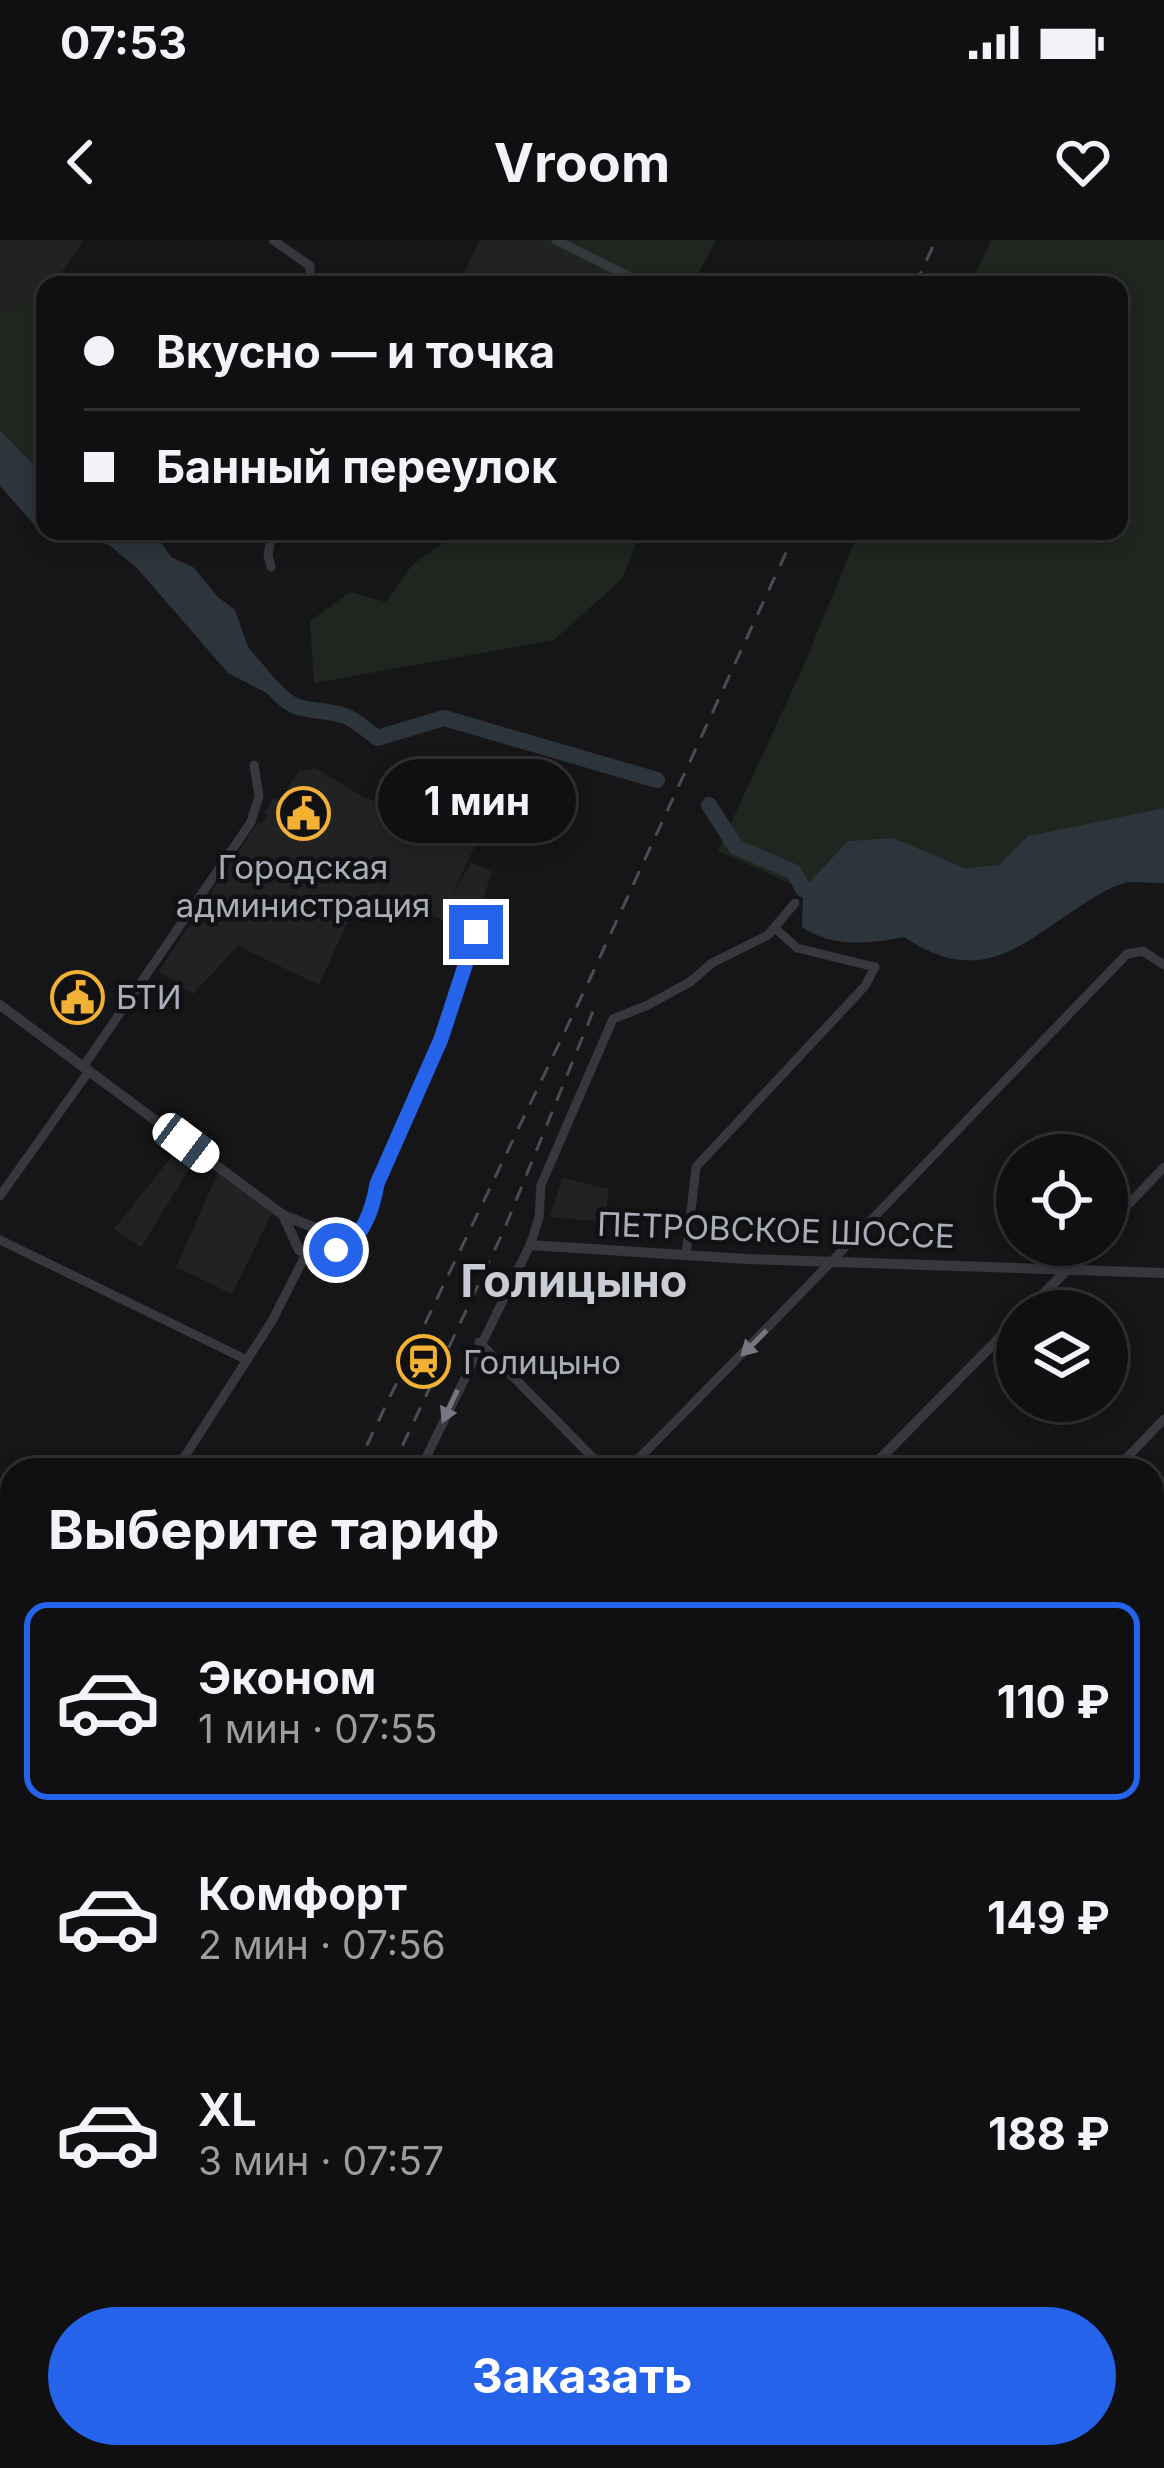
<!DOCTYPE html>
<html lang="ru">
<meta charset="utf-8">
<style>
body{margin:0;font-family:Inter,sans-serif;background:#1e1e20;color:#f1f3f6;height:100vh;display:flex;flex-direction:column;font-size:45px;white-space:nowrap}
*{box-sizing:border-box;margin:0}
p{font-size:39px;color:#9c9d9f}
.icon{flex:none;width:66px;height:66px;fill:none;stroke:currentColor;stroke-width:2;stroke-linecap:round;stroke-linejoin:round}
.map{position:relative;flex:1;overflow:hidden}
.panel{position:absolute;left:0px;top:1218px;width:1164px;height:1011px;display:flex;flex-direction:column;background:#101012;border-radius:36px 36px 0 0;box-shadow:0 6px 18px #0003,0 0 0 3px #303032}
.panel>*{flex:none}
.top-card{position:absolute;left:36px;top:36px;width:1092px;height:264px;border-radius:24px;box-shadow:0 6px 18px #0003,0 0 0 3px #303032;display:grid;align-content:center;height:264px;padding:0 48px;background:#101012}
.controls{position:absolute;left:996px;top:894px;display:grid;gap:24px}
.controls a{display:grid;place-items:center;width:132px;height:132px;border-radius:50%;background:#101012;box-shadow:0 6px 18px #0003,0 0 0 3px #303032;font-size:60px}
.end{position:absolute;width:54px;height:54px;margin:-27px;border:15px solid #2563eb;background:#fff;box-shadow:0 0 0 6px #fff}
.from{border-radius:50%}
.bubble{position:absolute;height:84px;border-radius:42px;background:#101012;box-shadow:0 6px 18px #0003,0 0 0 3px #303032;font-size:39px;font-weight:700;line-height:84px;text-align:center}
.car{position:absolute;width:36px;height:72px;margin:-36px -18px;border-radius:15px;box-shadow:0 0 9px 3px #0007;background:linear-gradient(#fff 24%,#345 0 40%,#fff 0 76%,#345 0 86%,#fff 0)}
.top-card b{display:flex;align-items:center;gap:42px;height:114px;font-size:45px}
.top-card b+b{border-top:3px solid #303032}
.top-card i{width:30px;height:30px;background:#f1f3f6}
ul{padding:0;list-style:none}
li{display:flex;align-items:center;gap:36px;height:198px;margin:0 24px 18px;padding:0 24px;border:6px solid transparent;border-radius:24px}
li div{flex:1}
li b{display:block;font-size:45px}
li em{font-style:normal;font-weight:700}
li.active{border-color:#2563eb}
li>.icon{width:108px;height:108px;stroke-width:1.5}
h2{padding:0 48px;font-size:54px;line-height:144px}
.cta{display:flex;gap:24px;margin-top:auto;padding:24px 48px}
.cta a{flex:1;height:138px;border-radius:72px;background:#2563eb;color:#fff;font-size:48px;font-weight:700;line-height:138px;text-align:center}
.status{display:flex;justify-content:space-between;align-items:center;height:84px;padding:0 60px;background:#101012;direction:ltr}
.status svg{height:33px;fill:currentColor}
header{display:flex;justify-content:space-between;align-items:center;height:156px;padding:0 48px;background:#101012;font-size:54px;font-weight:700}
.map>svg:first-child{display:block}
</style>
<div class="status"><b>07:53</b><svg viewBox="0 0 49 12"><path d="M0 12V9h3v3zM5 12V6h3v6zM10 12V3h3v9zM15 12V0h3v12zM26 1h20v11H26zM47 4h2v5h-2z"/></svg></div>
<header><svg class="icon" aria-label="back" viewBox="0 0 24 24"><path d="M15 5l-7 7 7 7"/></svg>Vroom<svg class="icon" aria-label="heart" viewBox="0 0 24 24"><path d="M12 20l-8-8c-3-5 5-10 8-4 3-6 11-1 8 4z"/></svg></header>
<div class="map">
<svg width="1164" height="2228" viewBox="0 0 1164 2228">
<rect width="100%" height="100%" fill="#161618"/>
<g fill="#222225">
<polygon points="0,0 84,0 53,45 45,45 45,57 0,75"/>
<polygon points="479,0 530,0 626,43 459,45"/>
<polygon points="316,528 365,558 420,578 475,606 450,659 471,622 492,632 476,679 472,677 467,690 380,654 358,659 319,745 238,706 193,754 159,731 258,582 262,584 268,575 264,572 274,558 279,560 299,531"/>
<polygon points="173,915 190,928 141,1007 114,989"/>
<polygon points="218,933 272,973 232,1054 176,1027"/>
<polygon points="562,938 609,949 605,982 550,977"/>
<polygon points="12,1875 12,1981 0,1970 0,1887"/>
<polygon points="54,2217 294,2217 306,2228 44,2228"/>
</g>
<g fill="#1e261f">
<polygon points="530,0 716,0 692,45 630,45"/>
<polygon points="991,0 1164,0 1164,568 1028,596 999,625 965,628 893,598 848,601 803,649 718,611 803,427 859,291 1119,291 1119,45 970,45"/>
<polygon points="45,57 45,229 29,220 0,191 0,75"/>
<polygon points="459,291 641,291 622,339 554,400 314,443 310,381 350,352 386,362 412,325"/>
</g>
<g fill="#2c353c">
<polygon points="0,191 29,220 45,229 45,291 153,291 171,317 193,327 218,357 235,370 248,407 283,448 286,463 228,433 137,328 109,305 83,298 62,302 47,299 0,246"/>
<path d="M1164,568V643L1128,642L1113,647C1036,685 994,758 904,697C869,704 832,708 802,687L803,649L848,601L893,598L965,628L999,625L1028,596Z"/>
</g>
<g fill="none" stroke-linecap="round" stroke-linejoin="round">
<g stroke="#2c353c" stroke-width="16">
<path d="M274,449C299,478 313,465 345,476C356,480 368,491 377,498L444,478L657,540"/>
<polyline points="709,565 736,607 794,632 803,649 820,651"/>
</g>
<g stroke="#37383d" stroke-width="9">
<polyline points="273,0 310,26 310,45"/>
<polyline points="556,0 646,45"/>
<polyline points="271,327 268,315 272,291"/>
<polyline points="83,827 251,582 259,556 254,525"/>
<polyline points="0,956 89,831"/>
<polyline points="1107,987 1164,927"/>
<polyline points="0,1000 247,1120"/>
<polyline points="321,1007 336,1010 349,1006 374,962 377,944 441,799 476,692"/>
<polyline points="686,1015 696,927 865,746 875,727 797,708 775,688"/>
<polyline points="1068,1029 1090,1005"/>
<polyline points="479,1102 605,1230"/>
<polyline points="176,1230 272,1081 306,1014"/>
<polyline points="420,1230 530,1005 539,978 541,945 613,779 648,765 690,742 712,723 768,695 795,663"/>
<path d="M627,1230C797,1061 960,886 1127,714L1143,711L1164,725"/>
<polyline points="1115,1230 1164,1179"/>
<polyline points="1152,1436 1164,1424"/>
<polyline points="0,1509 12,1490"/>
<polyline points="1152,1695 1164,1683"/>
<polyline points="0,1879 12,1869"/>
<polyline points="1152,1941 1164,1928"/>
<polyline points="1152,2192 1164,2179"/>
<polyline points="512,2217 524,2228"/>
<polyline points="992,2217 1004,2228"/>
<polyline points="398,2228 408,2217"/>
<polyline points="629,2228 639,2217"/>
<polyline points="875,2228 885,2217"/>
<polyline points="1118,2228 1129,2217"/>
</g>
<g stroke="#37383d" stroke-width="10">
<polyline points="0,765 283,975 318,989 323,999 319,1009 309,1014 299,1010 283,975"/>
<polyline points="530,1005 746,1019 1164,1033"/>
<polyline points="1026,1071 1068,1029"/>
<polyline points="869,1230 1017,1080"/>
<polyline points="1152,1753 1164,1765"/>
<polyline points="0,2126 12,2114"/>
</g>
<g stroke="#4a4c52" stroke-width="3" stroke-dasharray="15 12" stroke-linecap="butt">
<polyline points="915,45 936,0"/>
<polyline points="355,1230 588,743 796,291"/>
<polyline points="391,1230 504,990 594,769"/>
<polyline points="0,1700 12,1687"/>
<polyline points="0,1740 12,1727"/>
</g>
</g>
<defs><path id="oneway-solid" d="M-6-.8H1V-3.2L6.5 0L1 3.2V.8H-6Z" transform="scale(3)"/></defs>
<g fill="#757881">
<use href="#oneway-solid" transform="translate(754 1103) rotate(135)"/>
<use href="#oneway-solid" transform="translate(450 1166) rotate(115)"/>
</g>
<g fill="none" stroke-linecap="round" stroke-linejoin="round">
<path stroke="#2563eb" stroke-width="15" d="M336,1010C362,1003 373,968 377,944L441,799L476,692"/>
</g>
<defs>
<symbol id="civic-ring" viewBox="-11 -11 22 22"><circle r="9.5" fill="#111113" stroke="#f2b134" stroke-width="1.5"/><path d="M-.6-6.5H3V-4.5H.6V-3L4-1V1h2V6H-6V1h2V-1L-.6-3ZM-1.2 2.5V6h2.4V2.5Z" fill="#f2b134"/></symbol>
<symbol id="station-ring" viewBox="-11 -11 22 22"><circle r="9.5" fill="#111113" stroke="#f2b134" stroke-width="1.5"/><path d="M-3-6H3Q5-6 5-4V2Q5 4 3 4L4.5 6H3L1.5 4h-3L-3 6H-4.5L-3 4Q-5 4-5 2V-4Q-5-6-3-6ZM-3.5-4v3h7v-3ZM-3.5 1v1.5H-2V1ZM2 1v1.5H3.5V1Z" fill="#f2b134"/></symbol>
</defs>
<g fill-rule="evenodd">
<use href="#civic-ring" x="274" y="544" width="59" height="59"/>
<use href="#civic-ring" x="48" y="728" width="59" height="59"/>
<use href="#station-ring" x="394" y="1092" width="59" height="59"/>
</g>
<g text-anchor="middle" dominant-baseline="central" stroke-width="9" stroke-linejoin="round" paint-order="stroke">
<g font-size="33" fill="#a8adb8" stroke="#111113" text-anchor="start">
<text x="303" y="627" text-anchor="middle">Городская<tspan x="303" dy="38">администрация</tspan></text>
<text x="116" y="757">БТИ</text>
<text x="463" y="1122">Голицыно</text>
</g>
<g font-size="33" fill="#a8adb8" stroke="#111113">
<text transform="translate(776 990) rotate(2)">ПЕТРОВСКОЕ ШОССЕ</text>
</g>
<g font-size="45" font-weight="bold" fill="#c9ccd4" stroke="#111113">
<text x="574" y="1040">Голицыно</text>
</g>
</g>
</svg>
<div class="controls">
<a><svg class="icon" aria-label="locate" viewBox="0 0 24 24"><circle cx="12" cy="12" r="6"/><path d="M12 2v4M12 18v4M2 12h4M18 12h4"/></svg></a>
<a><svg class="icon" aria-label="layers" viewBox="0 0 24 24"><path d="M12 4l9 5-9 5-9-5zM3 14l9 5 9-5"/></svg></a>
</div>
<i class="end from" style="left:336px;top:1010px"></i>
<i class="end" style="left:476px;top:692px"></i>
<div class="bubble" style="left:378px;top:519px;width:198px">1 мин</div>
<i class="car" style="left:186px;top:903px;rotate:127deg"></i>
<div class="top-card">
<b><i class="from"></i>Вкусно — и точка</b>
<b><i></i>Банный переулок</b>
</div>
<section class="panel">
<h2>Выберите тариф</h2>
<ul>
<li class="active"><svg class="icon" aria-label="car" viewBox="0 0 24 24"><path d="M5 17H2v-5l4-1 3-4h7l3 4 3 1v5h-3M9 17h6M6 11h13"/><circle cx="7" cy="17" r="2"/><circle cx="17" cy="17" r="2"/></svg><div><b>Эконом</b><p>1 мин · 07:55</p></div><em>110 ₽</em></li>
<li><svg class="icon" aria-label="car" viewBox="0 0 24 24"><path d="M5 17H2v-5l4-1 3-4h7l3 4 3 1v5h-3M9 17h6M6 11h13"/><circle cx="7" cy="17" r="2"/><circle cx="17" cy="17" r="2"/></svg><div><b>Комфорт</b><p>2 мин · 07:56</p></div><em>149 ₽</em></li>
<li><svg class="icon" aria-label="car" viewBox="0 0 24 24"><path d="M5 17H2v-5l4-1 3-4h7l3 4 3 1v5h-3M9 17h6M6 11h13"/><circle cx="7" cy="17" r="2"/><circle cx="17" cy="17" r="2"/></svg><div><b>XL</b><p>3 мин · 07:57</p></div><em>188 ₽</em></li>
</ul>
<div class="cta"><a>Заказать</a></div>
</section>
</div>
